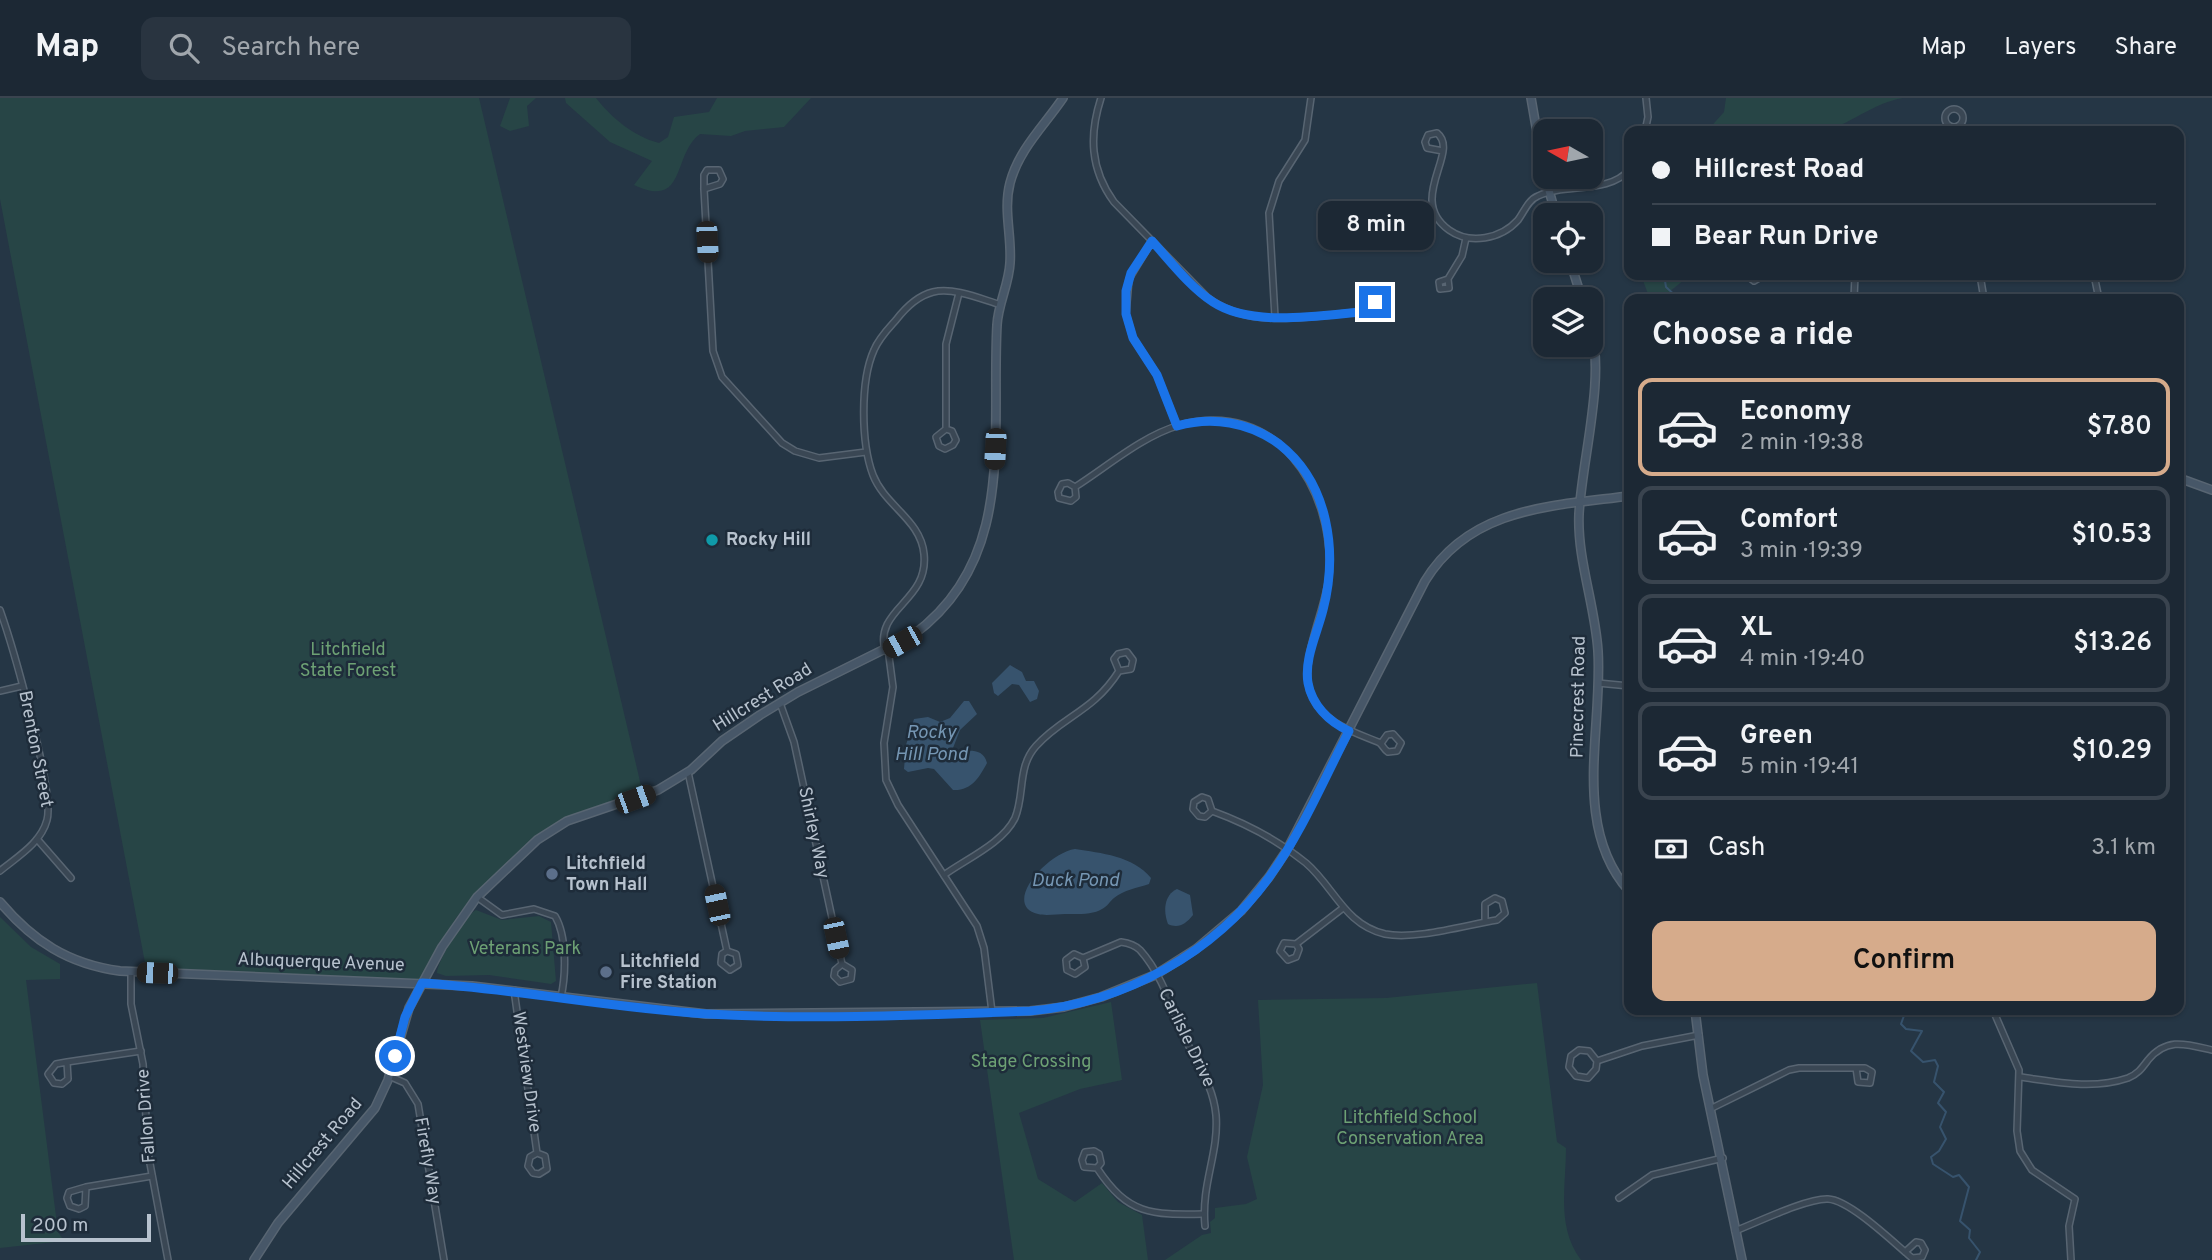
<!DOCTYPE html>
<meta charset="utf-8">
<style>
body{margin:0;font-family:Overpass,sans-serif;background:#293440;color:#f1f3f6;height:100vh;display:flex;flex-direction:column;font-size:26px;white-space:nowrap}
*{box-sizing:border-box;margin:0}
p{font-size:23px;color:#a0a6ac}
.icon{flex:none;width:38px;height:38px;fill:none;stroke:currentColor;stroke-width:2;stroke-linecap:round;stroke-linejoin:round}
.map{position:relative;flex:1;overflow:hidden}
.side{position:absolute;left:1624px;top:196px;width:560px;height:721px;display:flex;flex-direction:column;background:#1c2834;border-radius:14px;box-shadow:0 2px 5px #0004,0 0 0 2px #3a444f}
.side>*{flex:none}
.banner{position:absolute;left:1624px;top:28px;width:560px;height:154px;border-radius:14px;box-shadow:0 2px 5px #0004,0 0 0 2px #3a444f;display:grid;align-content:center;height:154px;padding:0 28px;background:#1c2834}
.needle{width:46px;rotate:279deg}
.tools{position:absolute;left:1533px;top:21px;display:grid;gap:14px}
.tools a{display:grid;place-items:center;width:70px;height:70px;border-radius:14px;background:#1c2834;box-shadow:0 2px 5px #0004,0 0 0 2px #3a444f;font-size:35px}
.scale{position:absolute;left:21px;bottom:18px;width:130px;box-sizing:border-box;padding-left:7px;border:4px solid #b7c2ce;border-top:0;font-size:19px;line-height:24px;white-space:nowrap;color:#b7c2ce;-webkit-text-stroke:5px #1e2c3a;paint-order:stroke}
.end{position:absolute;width:32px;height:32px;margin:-16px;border:9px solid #1a73e8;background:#fff;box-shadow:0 0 0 4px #fff}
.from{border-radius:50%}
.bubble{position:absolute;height:49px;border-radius:14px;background:#1c2834;box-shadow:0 2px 5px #0004,0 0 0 2px #3a444f;font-size:23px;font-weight:600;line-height:49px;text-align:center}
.car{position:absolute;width:21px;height:42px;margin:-21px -10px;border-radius:9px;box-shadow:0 0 5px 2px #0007;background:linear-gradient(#222 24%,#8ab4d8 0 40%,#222 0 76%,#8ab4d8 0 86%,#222 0)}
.banner b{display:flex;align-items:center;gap:24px;height:66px;font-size:26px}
.banner b+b{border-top:2px solid #3a444f}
.banner i{width:18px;height:18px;background:#f1f3f6}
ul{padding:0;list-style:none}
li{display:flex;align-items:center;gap:21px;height:98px;margin:0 14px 10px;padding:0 14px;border:4px solid #3a444f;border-radius:14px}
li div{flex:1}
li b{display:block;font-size:26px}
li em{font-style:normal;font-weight:600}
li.selected{border-color:#d6ab8b}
li>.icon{width:63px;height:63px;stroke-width:1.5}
h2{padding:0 28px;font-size:32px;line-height:84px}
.pay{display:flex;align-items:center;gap:18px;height:77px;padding:0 28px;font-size:26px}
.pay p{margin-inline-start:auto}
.primary-button{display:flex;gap:14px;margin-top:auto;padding:14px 28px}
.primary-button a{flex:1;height:80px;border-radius:14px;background:#d6ab8b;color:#111;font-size:28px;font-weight:600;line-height:80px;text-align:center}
header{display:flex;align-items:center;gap:42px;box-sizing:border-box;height:98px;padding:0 35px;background:#1c2834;border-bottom:2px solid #3a444f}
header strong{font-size:33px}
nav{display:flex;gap:38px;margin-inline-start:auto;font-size:24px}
.search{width:490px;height:63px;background:#293440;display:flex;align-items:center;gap:18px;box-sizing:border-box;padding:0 24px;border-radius:14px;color:#a0a6ac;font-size:26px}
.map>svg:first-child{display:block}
</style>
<header>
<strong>Map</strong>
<div class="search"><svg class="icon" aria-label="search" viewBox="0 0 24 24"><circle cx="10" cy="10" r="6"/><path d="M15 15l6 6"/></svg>Search here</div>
<nav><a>Map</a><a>Layers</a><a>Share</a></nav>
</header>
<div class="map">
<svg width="2212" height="1162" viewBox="0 0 2212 1162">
<rect width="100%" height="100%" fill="#253645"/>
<g fill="#274546">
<polygon points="0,0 479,0 643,696 566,721 514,761 475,796 456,820 422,882 146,870 0,101"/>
<polygon points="510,0 536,0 527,8 529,28 510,33 500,28"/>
<path d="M565,0H596C612,20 633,38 659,45L668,39L674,19L709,14L717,0H811L784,29L745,33L731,38L700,36C672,56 687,112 634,87L652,63L610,44L566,5Z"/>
<path d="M1726,0H1903C1874,5 1855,23 1828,32C1806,39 1734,33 1707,33L1724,14Z"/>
<polygon points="1641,177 1690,177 1663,199 1654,201 1648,196"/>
<path d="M476,812L502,822L539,818L551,824L556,883L551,886L489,877L446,878L437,875C437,864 464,818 476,812Z"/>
<polygon points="0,819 31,849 60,866 60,881 26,882 58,1134 64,1143 0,1150"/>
<path d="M1537,885L1557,1044L1566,1050C1566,1088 1556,1129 1581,1162H1165L1202,1137L1211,1135L1210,1124L1215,1120V1110L1246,1106L1257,1101L1247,1059L1263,987L1258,902L1386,900Z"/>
<polygon points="1111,904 1122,982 1080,991 1019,1015 1038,1081 1075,1104 1102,1085 1118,1104 1142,1117 1148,1162 1014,1162 980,922 1043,920"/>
</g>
<g fill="#37536d">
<polygon points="1010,567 1022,574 1026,583 1034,583 1039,593 1037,601 1030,604 1019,587 1012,586 998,598 994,595 992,585"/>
<path d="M964,603H969L977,616L960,632L953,650L955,654C967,653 983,649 987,665C979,680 971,693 953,692L934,671L928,670L908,674L904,671L906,647L914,621L928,619L940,624L950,620Z"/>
<path d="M1075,751C1101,755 1133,758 1151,780L1149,786C1137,790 1124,792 1114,800C1110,803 1107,809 1102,811C1093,817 1076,816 1065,816C1057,816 1046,818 1038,816C1001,807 1047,755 1075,751Z"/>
<path d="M1177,791L1190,797L1193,817C1186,826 1178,831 1168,826C1163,813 1164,797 1177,791Z"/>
</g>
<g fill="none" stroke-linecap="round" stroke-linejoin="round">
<g stroke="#37536d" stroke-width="2">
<polyline points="1664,177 1666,189 1679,201"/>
<polyline points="1906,912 1901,926 1906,931 1922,933 1911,953 1923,964 1935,962 1938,968 1934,984 1944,994 1938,1005 1946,1014 1940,1029 1946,1041 1939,1053 1931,1059 1933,1066 1953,1079 1959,1077 1969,1089 1960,1123 1970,1132 1969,1140 1980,1154 1976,1162"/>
</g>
<defs>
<g id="street">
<path d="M1101,0C1089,37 1090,71 1114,104L1208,200C1253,234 1320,216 1373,213L1378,219L1384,220L1391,214V209L1386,202L1375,204L1373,213"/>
<circle cx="1954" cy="20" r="9"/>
<polyline points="1645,33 1648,19 1646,0"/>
<path d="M1443,53L1427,50L1425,44L1428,37L1437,35C1461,54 1406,101 1449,132C1470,147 1501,141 1518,122C1524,114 1528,102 1538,98C1565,85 1609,96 1629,72"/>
<polyline points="704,91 720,86 723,81 719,72 707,72 704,77 704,91 713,253 722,279 782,345 795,353 819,360 866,354"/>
<polyline points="1152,143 1129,181 1126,216 1133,240 1157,277 1177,328"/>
<polyline points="1746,177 1754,183 1764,177"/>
<polyline points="1980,177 1984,201"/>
<polyline points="2094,177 2099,201"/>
<polyline points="1448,181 1449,190 1440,191 1439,184 1448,181 1462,158 1466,140"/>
<polyline points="1854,201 1855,177"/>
<polyline points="1275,219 1269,115 1279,83 1305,42 1311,0"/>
<polyline points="946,331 952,333 956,342 953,347 945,351 939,348 936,339 946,331 946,246 959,195"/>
<path d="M1075,389L1076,399L1071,403L1059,400L1058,394L1062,386L1068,385L1075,389C1108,368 1142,338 1180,327C1276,300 1335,391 1329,477C1326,513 1298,562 1311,596C1323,625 1351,633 1378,644C1382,645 1383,651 1388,654L1397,653L1401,645L1393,636L1387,637L1382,644"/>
<path d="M0,512C12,546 55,694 47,722C41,745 17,759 0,773"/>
<polyline points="888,551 893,589 884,645 886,682 898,707 977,828 984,850 992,914"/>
<path d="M885,553C874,510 929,504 924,456C921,422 885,408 873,377C861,345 860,283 874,252C879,240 888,231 896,222C906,209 917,198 933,194C954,189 981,201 1001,207"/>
<polyline points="1598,585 1629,588"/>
<polyline points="0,593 22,588"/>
<polyline points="780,605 794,644 842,866 835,872 834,878 840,884 851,881 852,872 842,866"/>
<polyline points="688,674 727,853 722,856 721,865 730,872 738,867 736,856 727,853"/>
<path d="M1212,713L1205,719L1199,718L1193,711L1194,704L1202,699L1208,701L1212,713C1245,725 1279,743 1306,765C1334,789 1345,827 1385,836C1416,842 1466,827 1497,822L1505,815L1502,803L1495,800L1485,806V824"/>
<polyline points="37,741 71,780"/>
<path d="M944,777C966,761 1003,745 1015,720C1025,696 1017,669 1036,648C1063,618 1093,614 1119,573L1131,571L1133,562L1127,554L1118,556L1114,561L1119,573"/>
<path d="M477,799L502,817L534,811L555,818C567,838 566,877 561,899"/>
<polyline points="1296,846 1299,851 1296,859 1288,862 1280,853 1284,845 1296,846 1343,810"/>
<path d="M1083,860L1085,869L1075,876L1067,872L1066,862L1074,856L1083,860L1121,844C1128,845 1135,847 1140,852C1161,875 1172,910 1184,938C1196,965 1213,986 1216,1017C1219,1056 1201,1085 1205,1128"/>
<polyline points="131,874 131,906 143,966 148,1055 168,1162"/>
<polyline points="514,892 537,1055 530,1059 528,1068 533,1075 539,1076 547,1071 545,1058 537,1055"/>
<polyline points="1993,912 2019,972 2017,1033 2020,1053 2032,1072 2075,1101 2069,1128 2071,1162"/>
<polyline points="1597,963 1596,971 1588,980 1576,978 1569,969 1571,958 1579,952 1589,953 1597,963 1642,948 1699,937"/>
<polyline points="67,964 68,981 62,986 54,985 48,976 56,966 67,964 141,953"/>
<polyline points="389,978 405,985 418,1006 444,1162"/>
<path d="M2020,979C2056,984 2093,992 2128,980C2138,976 2142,970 2148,962C2167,939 2186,946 2212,952"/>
<polyline points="1712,1010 1789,972 1799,970 1865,970 1872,974 1870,985 1858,984 1856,970"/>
<path d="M1097,1070L1084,1069L1082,1062L1085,1054L1094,1053L1099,1056L1101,1065L1097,1070C1128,1117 1151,1117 1204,1116"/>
<polyline points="86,1089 69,1094 67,1100 70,1108 79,1111 85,1108 86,1089 152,1078"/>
<polyline points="1619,1100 1652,1077 1723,1060"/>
<path d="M1735,1133C1756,1125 1807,1100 1828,1101C1850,1102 1894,1145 1912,1160L1922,1159L1925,1152L1921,1145L1916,1144L1905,1154"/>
</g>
<g id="secondary">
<polyline points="1531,0 1544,75 1556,117"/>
<polyline points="1570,163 1582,201"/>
<path d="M1591,231C1605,281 1582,362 1579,416C1577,461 1595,507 1598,553C1603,631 1571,728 1629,793"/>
<polyline points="2179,380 2212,392"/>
<path d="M0,804C33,843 68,866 120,873L472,888L706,916L1030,913L1064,909L1101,899L1155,877L1196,851L1241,813L1269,779L1287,752L1425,483C1470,409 1552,408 1629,398"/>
<polyline points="1695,912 1703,977 1742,1162"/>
<path d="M254,1162L278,1125L375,1010L388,982L409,910L442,849L477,799L537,742L567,723L658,692L691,672L722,643L760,617L798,594L913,537C1017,461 991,338 997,227C998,206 1009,186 1010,165C1012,138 1003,112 1010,85C1019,51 1044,28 1063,0"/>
</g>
</defs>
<use href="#street" stroke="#586572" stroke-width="8"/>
<use href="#secondary" stroke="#586572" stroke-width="10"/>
<use href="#street" stroke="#3a4754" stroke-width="5"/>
<use href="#secondary" stroke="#475768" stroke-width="7"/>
</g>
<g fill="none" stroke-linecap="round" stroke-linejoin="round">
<path stroke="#1a73e8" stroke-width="9" d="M395,958L405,919L422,885C518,891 611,910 707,916C814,922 923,917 1030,913C1124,905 1215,855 1270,778C1302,734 1324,681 1349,633C1329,624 1312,607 1308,585C1304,561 1317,536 1323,512C1338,454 1329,385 1279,346C1249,324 1212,318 1177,328L1157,277L1133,240L1126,216V193L1131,175L1152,143C1171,164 1190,189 1213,204C1254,231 1326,216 1373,213L1375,204"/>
</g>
<circle fill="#0f9aa8" stroke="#1e2c3a" stroke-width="2.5" cx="712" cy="442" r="7"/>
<g fill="#5c6f8a" stroke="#1e2c3a" stroke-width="2.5">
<circle cx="552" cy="776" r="7"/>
<circle cx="606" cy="874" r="7"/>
</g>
<g text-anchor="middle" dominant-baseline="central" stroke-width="5" stroke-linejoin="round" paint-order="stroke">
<g font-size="18" font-weight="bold" fill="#b7c2ce" stroke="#1e2c3a" text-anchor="start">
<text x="726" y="442">Rocky Hill</text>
<text x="566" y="766">Litchfield<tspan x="566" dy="21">Town Hall</tspan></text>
<text x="620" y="864">Litchfield<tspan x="620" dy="21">Fire Station</tspan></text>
</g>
<g font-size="18" fill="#6da174" stroke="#1e2c3a">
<text x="348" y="552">Litchfield<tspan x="348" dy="21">State Forest</tspan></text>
<text x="525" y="851">Veterans Park</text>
<text x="1031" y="964">Stage Crossing</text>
<text x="1410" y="1020">Litchfield School<tspan x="1410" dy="21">Conservation Area</tspan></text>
</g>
<g font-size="18" fill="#b7c2ce" stroke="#1e2c3a">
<text transform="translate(1579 599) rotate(-89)">Pinecrest Road</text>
<text transform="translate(763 600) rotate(-32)">Hillcrest Road</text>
<text transform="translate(35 651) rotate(79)">Brenton Street</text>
<text transform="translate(813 735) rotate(78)">Shirley Way</text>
<text transform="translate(321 865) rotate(2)">Albuquerque Avenue</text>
<text transform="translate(1186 940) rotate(64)">Carlisle Drive</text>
<text transform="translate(526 974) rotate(82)">Westview Drive</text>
<text transform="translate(147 1018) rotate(-94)">Fallon Drive</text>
<text transform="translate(323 1046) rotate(-50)">Hillcrest Road</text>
<text transform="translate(427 1063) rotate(80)">Firefly Way</text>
</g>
<g font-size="19" font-style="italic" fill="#7596b3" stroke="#1e2c3a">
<text x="931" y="635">Rocky<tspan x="931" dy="22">Hill Pond</tspan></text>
<text x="1075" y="783">Duck Pond</text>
</g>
</g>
</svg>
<div class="tools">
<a><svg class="needle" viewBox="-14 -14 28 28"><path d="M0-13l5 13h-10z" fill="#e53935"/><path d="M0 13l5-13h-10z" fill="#a0a6ac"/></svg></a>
<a><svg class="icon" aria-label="locate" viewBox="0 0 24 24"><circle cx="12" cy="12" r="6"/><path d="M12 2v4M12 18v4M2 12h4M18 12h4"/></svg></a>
<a><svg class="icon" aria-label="layers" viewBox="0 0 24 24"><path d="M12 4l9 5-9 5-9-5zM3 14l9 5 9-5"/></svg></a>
</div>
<div class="scale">200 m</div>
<i class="end from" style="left:395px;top:958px"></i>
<i class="end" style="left:1375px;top:204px"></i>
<div class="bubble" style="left:1318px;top:103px;width:116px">8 min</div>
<i class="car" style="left:707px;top:144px;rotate:177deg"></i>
<i class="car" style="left:995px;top:351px;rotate:183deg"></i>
<i class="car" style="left:902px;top:544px;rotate:241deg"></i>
<i class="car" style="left:635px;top:701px;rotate:70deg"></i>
<i class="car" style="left:717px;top:807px;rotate:348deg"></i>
<i class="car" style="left:836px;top:840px;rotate:168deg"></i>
<i class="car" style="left:157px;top:875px;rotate:272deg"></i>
<div class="banner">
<b><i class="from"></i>Hillcrest Road</b>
<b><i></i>Bear Run Drive</b>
</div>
<section class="side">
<h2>Choose a ride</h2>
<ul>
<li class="selected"><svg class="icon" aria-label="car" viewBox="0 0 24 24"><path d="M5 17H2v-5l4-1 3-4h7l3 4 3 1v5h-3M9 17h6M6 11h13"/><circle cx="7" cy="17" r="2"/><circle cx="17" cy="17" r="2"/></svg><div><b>Economy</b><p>2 min · 19:38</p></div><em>$7.80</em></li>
<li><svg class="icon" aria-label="car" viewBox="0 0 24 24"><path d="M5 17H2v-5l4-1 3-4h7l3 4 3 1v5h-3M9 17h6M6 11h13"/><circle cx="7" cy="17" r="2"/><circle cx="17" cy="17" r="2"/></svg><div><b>Comfort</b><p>3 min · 19:39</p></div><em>$10.53</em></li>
<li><svg class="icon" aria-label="car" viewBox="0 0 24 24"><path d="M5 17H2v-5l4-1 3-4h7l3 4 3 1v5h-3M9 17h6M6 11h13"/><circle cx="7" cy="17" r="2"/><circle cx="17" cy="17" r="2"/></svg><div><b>XL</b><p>4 min · 19:40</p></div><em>$13.26</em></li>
<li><svg class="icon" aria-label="car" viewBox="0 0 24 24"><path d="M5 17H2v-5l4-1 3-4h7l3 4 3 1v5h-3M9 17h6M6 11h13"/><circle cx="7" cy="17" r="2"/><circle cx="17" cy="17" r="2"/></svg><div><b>Green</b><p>5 min · 19:41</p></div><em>$10.29</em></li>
</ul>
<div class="pay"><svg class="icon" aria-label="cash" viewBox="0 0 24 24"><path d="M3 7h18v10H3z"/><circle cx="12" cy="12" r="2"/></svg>Cash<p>3.1 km</p></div>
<div class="primary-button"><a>Confirm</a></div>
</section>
</div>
